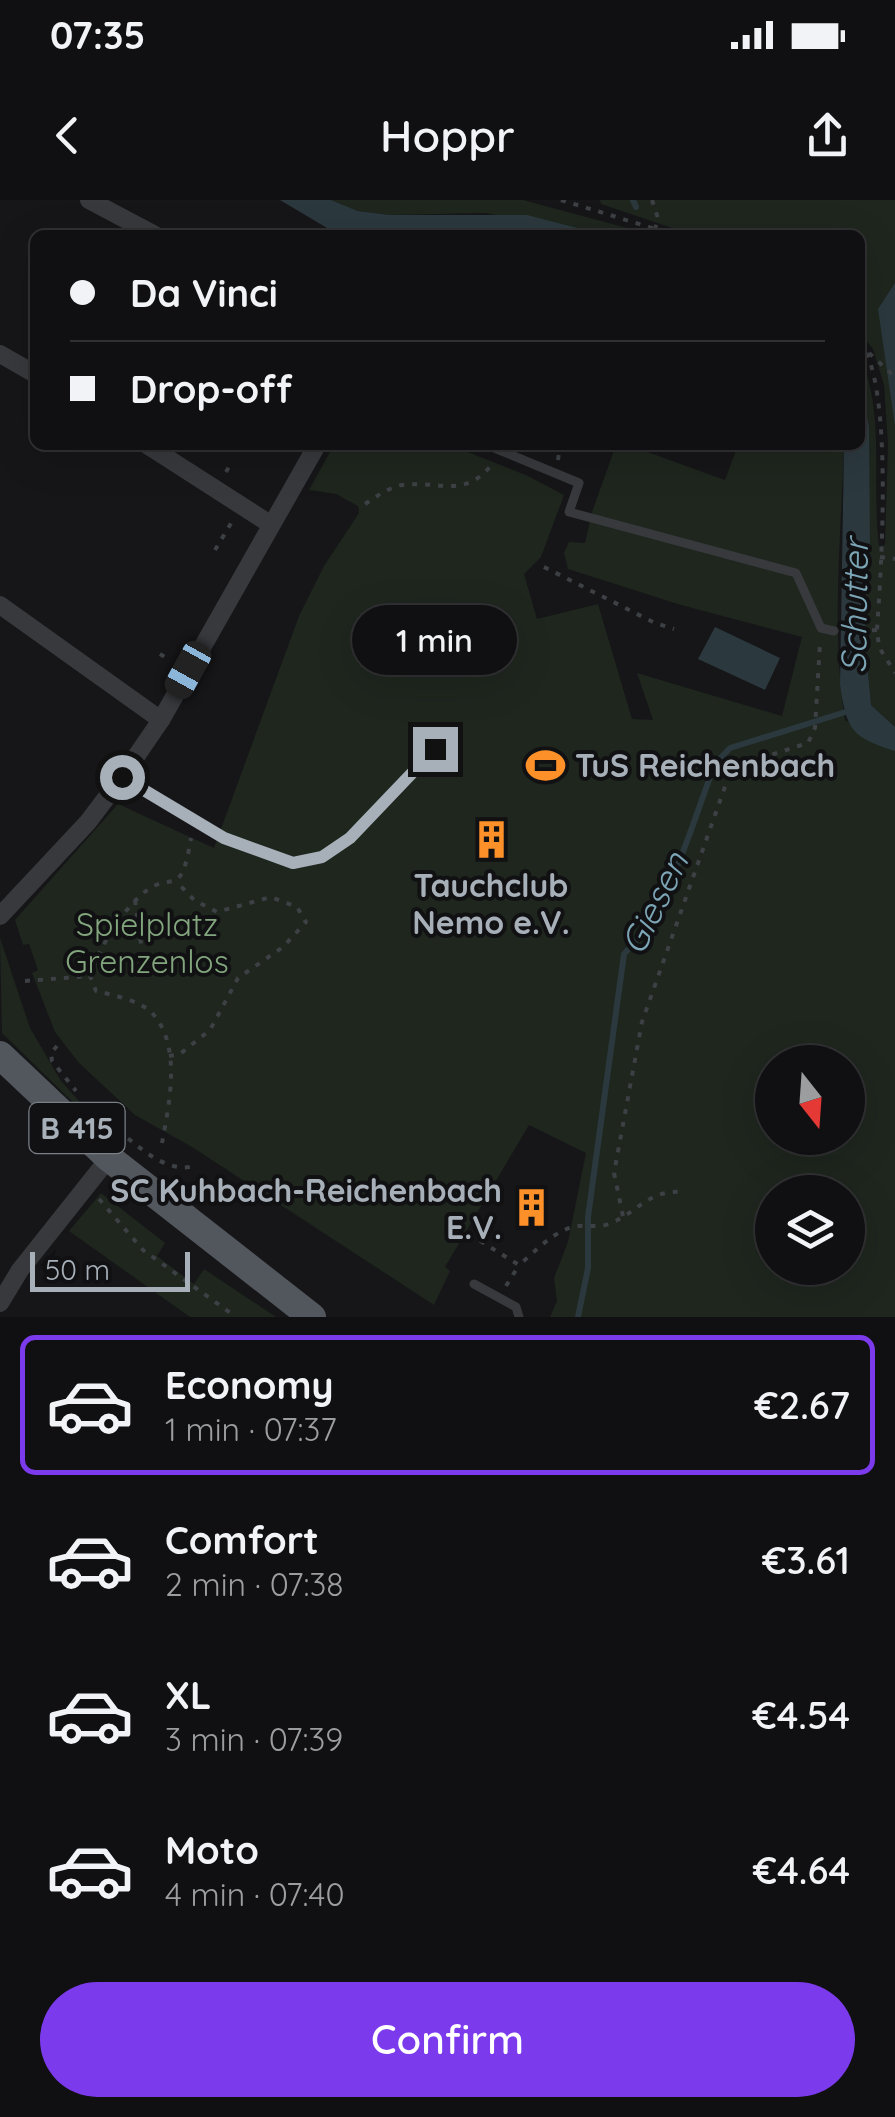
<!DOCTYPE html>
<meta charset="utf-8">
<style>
body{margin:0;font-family:Quicksand,sans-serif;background:#19191b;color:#f1f3f6;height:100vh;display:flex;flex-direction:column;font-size:38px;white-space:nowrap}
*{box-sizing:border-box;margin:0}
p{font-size:32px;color:#9c9d9f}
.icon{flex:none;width:55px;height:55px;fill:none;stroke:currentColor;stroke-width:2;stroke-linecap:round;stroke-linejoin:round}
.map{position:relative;height:1117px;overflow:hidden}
.sheet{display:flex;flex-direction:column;background:#101012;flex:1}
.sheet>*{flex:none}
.hud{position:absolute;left:30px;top:30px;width:835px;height:220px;border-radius:15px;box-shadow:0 10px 40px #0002,0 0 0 2px #303032;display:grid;align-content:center;height:220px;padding:0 40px;background:#101012}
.needle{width:65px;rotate:163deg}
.tools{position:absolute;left:755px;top:845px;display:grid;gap:20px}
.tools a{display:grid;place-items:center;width:110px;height:110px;border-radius:50%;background:#101012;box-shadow:0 10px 40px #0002,0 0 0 2px #303032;font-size:50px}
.scale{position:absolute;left:30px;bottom:25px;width:160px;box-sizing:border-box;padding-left:10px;border:5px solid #a7b0b9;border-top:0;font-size:28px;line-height:35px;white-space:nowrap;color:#a7b0b9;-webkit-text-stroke:8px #111113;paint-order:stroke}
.end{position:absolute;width:45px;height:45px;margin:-22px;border:12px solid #a7b0b9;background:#111;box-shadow:0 0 0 5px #111}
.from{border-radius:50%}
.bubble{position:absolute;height:70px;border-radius:35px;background:#101012;box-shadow:0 10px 40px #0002,0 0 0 2px #303032;font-size:32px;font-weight:600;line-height:70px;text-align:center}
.car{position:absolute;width:30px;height:60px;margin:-30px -15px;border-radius:12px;box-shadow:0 0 8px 2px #0007;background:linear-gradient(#222 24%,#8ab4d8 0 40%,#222 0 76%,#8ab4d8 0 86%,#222 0)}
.hud b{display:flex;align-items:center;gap:35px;height:95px;font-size:38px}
.hud b+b{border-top:2px solid #303032}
.hud i{width:25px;height:25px;background:#f1f3f6}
ul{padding:18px 0 0;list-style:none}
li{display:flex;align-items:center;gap:30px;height:140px;margin:0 20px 15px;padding:0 20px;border:5px solid transparent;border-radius:15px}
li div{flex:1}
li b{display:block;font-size:38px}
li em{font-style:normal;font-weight:600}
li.selected{border-color:#7c3aed}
li>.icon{width:90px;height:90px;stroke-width:1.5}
.primary-button{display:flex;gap:20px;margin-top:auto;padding:20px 40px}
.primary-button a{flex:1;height:115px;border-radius:60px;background:#7c3aed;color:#fff;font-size:40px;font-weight:600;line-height:115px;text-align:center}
.status{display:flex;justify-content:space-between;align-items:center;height:70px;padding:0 50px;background:#101012;direction:ltr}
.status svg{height:28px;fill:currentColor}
header{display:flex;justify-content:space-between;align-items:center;height:130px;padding:0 40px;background:#101012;font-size:45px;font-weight:600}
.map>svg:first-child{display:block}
</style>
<div class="status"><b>07:35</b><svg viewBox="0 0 49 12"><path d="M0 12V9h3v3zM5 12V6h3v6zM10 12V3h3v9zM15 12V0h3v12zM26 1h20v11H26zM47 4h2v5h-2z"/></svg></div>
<header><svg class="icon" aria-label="back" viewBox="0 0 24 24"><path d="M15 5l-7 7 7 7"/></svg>Hoppr<svg class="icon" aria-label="share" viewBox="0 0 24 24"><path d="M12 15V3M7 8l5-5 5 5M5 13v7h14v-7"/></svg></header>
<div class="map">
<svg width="895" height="1117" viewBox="0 0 895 1117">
<rect width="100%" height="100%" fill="#161618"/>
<g fill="#1e261e" fill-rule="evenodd">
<polygon points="331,0 523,0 653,35 604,35 485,13 390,15 358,11"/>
<path d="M600,0H895V527L871,505L865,439L870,345L860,156C886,215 871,283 879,346L885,345L888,244L884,185L873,149L860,133V35H693L601,4Z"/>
<path d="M334,245H450L526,275L564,295L541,357L524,374L537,419L598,404L632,519L653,520L637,473L782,516L802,437L681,405L568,369L564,353L569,342L585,343L592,312L616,245H628L725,280L738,245H844C841,336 831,430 845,520L895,551V1117H550L557,1101L554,1078L568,1042L586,953L529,925L445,1067L450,1071L434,1105L192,947L135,915L79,863L55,832L32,773L38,770L29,744L23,745L15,720L118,604L214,648L299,416L324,366L359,313L358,306L336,294L309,290ZM772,862H848V938H772ZM772,992H848V1068H772Z"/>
<polygon points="0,738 30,828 61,881 87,910 83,912 2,833"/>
<polygon points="101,993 165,1043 157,1056 194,1084 204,1069 276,1117 190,1117 69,1031"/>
</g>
<g fill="#2b383d">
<polygon points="280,0 331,0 358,11 390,15 527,15 604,35 337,34"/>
<polygon points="895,83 895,226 878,109"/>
<path d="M860,181L869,227L870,345L865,439L871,505L895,527V551C851,537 847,530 840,485L844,245H860Z"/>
<polygon points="715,427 780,458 765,490 698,459"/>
</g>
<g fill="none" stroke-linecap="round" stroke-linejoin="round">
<g stroke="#2b383d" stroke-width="6">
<polyline points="633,0 636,7"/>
<path d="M578,1117L588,1068V1017L624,754C672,704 690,628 715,564L730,548L852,510"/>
</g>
<g stroke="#3d4044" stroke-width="4" stroke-dasharray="5 8" stroke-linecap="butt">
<polyline points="561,0 675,35"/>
<polyline points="652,0 658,18 655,29"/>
<path d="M860,142C894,184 881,372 877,430L879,447L895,473"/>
<polyline points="869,153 895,177"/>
<polyline points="558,260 560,245"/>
<polyline points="226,272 231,263"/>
<path d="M365,304C377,296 388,288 402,285C438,280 465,300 493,263"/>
<polyline points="215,350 233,320"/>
<polyline points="880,357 895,359"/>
<polyline points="544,367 655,423 674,429"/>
<polyline points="846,431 877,430"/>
<polyline points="160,454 171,461"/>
<polyline points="135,700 141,744"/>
<polyline points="25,781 90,776"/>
<polyline points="57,846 51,853 52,861 76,891"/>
<polyline points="169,856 180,854 210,830 238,778 283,747 306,722 297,707 271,697 217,712 194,700 177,682"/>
<path d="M108,922C132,940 163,975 195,966"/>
<path d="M162,943C169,905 182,847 153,814C142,801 113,795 96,791L90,776C99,749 119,715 140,696C172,666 180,705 191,638"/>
<polyline points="99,999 143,1050 236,1117"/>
<polyline points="623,1016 614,973 642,822 727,581 746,563 808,543 815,528 820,443"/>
<path d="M469,1034L519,1065C536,1051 556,1028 579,1026C590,1025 601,1028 611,1023C640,1011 647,990 683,992"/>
<polyline points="506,1086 519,1065"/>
</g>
<g stroke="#37393d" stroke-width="9">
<polyline points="487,245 579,283 569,312 796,373 821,428 834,431"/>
<polyline points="122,577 224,638 293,663 322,657 350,638 435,549"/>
<polyline points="474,1084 516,1107 519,1117"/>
</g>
<g stroke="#37393d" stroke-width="18">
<polyline points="89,0 155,35"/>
<polyline points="0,154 35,174"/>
<polyline points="147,245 270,324"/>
<polyline points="0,405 161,520"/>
<polyline points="0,716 88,622 122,577 161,520 317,245"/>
<polyline points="0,1103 20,1070 109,958"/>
</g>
<polyline stroke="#52565d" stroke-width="28" points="0,855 109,958 312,1117"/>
</g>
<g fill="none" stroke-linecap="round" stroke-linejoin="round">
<polyline stroke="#a7b0b9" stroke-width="12" points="122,577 224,638 293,663 322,657 350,638 435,549"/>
</g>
<defs>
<symbol id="stadium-bare" viewBox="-9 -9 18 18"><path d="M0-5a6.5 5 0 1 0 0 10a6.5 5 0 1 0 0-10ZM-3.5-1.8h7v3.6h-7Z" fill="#fd9029" stroke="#111113" stroke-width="2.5" paint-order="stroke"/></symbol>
<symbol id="building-bare" viewBox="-9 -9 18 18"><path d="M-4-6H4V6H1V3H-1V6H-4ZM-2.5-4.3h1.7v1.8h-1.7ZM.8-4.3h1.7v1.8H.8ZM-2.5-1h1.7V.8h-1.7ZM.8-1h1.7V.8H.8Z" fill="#fd9029" stroke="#111113" stroke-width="2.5" paint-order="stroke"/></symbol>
</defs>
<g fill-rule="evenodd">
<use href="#stadium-bare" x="518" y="538" width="55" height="55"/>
<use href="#building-bare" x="464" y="612" width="55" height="55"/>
<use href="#building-bare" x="504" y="980" width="55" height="55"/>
</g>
<g text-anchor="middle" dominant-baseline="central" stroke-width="8" stroke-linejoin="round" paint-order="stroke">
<rect fill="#111113" stroke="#7a8087" stroke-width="2.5" x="29.5" y="903" width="95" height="50" rx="8"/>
<g font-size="30" font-weight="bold" fill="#a7b0b9">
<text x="77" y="928">B 415</text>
</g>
<g font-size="32" font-weight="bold" fill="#a7b0b9" stroke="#111113" text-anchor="start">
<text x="575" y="565">TuS Reichenbach</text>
<text x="491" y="685" text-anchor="middle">Tauchclub<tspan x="491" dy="37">Nemo e.V.</tspan></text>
<text x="502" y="990" text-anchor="end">SC Kuhbach-Reichenbach<tspan x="502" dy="37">E.V.</tspan></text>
</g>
<g font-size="32" fill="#82a57d" stroke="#111113">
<text x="147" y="724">Spielplatz<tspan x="147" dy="37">Grenzenlos</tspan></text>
</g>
<g font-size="35" font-style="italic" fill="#7ca5b6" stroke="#111113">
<text transform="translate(854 406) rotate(-89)">Schutter</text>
<text transform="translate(654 703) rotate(-64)">Giesen</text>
</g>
</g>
</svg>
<div class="tools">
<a><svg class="needle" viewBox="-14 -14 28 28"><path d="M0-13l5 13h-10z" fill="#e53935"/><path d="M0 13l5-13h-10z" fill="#9c9d9f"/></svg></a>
<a><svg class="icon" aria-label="layers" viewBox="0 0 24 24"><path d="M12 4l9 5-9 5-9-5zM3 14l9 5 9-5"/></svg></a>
</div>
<div class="scale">50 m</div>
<i class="end from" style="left:122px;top:577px"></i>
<i class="end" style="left:435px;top:549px"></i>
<div class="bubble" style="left:352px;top:405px;width:165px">1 min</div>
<i class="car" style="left:188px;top:470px;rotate:209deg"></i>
<div class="hud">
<b><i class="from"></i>Da Vinci</b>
<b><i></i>Drop-off</b>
</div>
</div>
<section class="sheet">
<ul>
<li class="selected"><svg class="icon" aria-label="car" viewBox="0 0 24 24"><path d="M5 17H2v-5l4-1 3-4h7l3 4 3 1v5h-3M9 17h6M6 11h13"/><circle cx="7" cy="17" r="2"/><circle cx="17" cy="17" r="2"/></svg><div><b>Economy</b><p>1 min · 07:37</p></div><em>€2.67</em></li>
<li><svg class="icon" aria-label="car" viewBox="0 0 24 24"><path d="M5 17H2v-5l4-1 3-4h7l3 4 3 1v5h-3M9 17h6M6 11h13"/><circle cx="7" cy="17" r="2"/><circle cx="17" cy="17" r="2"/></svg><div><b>Comfort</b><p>2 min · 07:38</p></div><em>€3.61</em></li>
<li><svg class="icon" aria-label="car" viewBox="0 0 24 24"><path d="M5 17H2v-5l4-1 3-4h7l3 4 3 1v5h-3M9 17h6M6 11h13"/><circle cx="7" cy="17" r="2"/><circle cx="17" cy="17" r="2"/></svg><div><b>XL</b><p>3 min · 07:39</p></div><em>€4.54</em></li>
<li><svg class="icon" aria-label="car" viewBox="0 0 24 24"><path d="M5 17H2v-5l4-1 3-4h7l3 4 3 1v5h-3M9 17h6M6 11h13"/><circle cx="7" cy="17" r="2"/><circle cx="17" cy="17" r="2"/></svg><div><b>Moto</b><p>4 min · 07:40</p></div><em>€4.64</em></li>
</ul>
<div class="primary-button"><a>Confirm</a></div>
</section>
